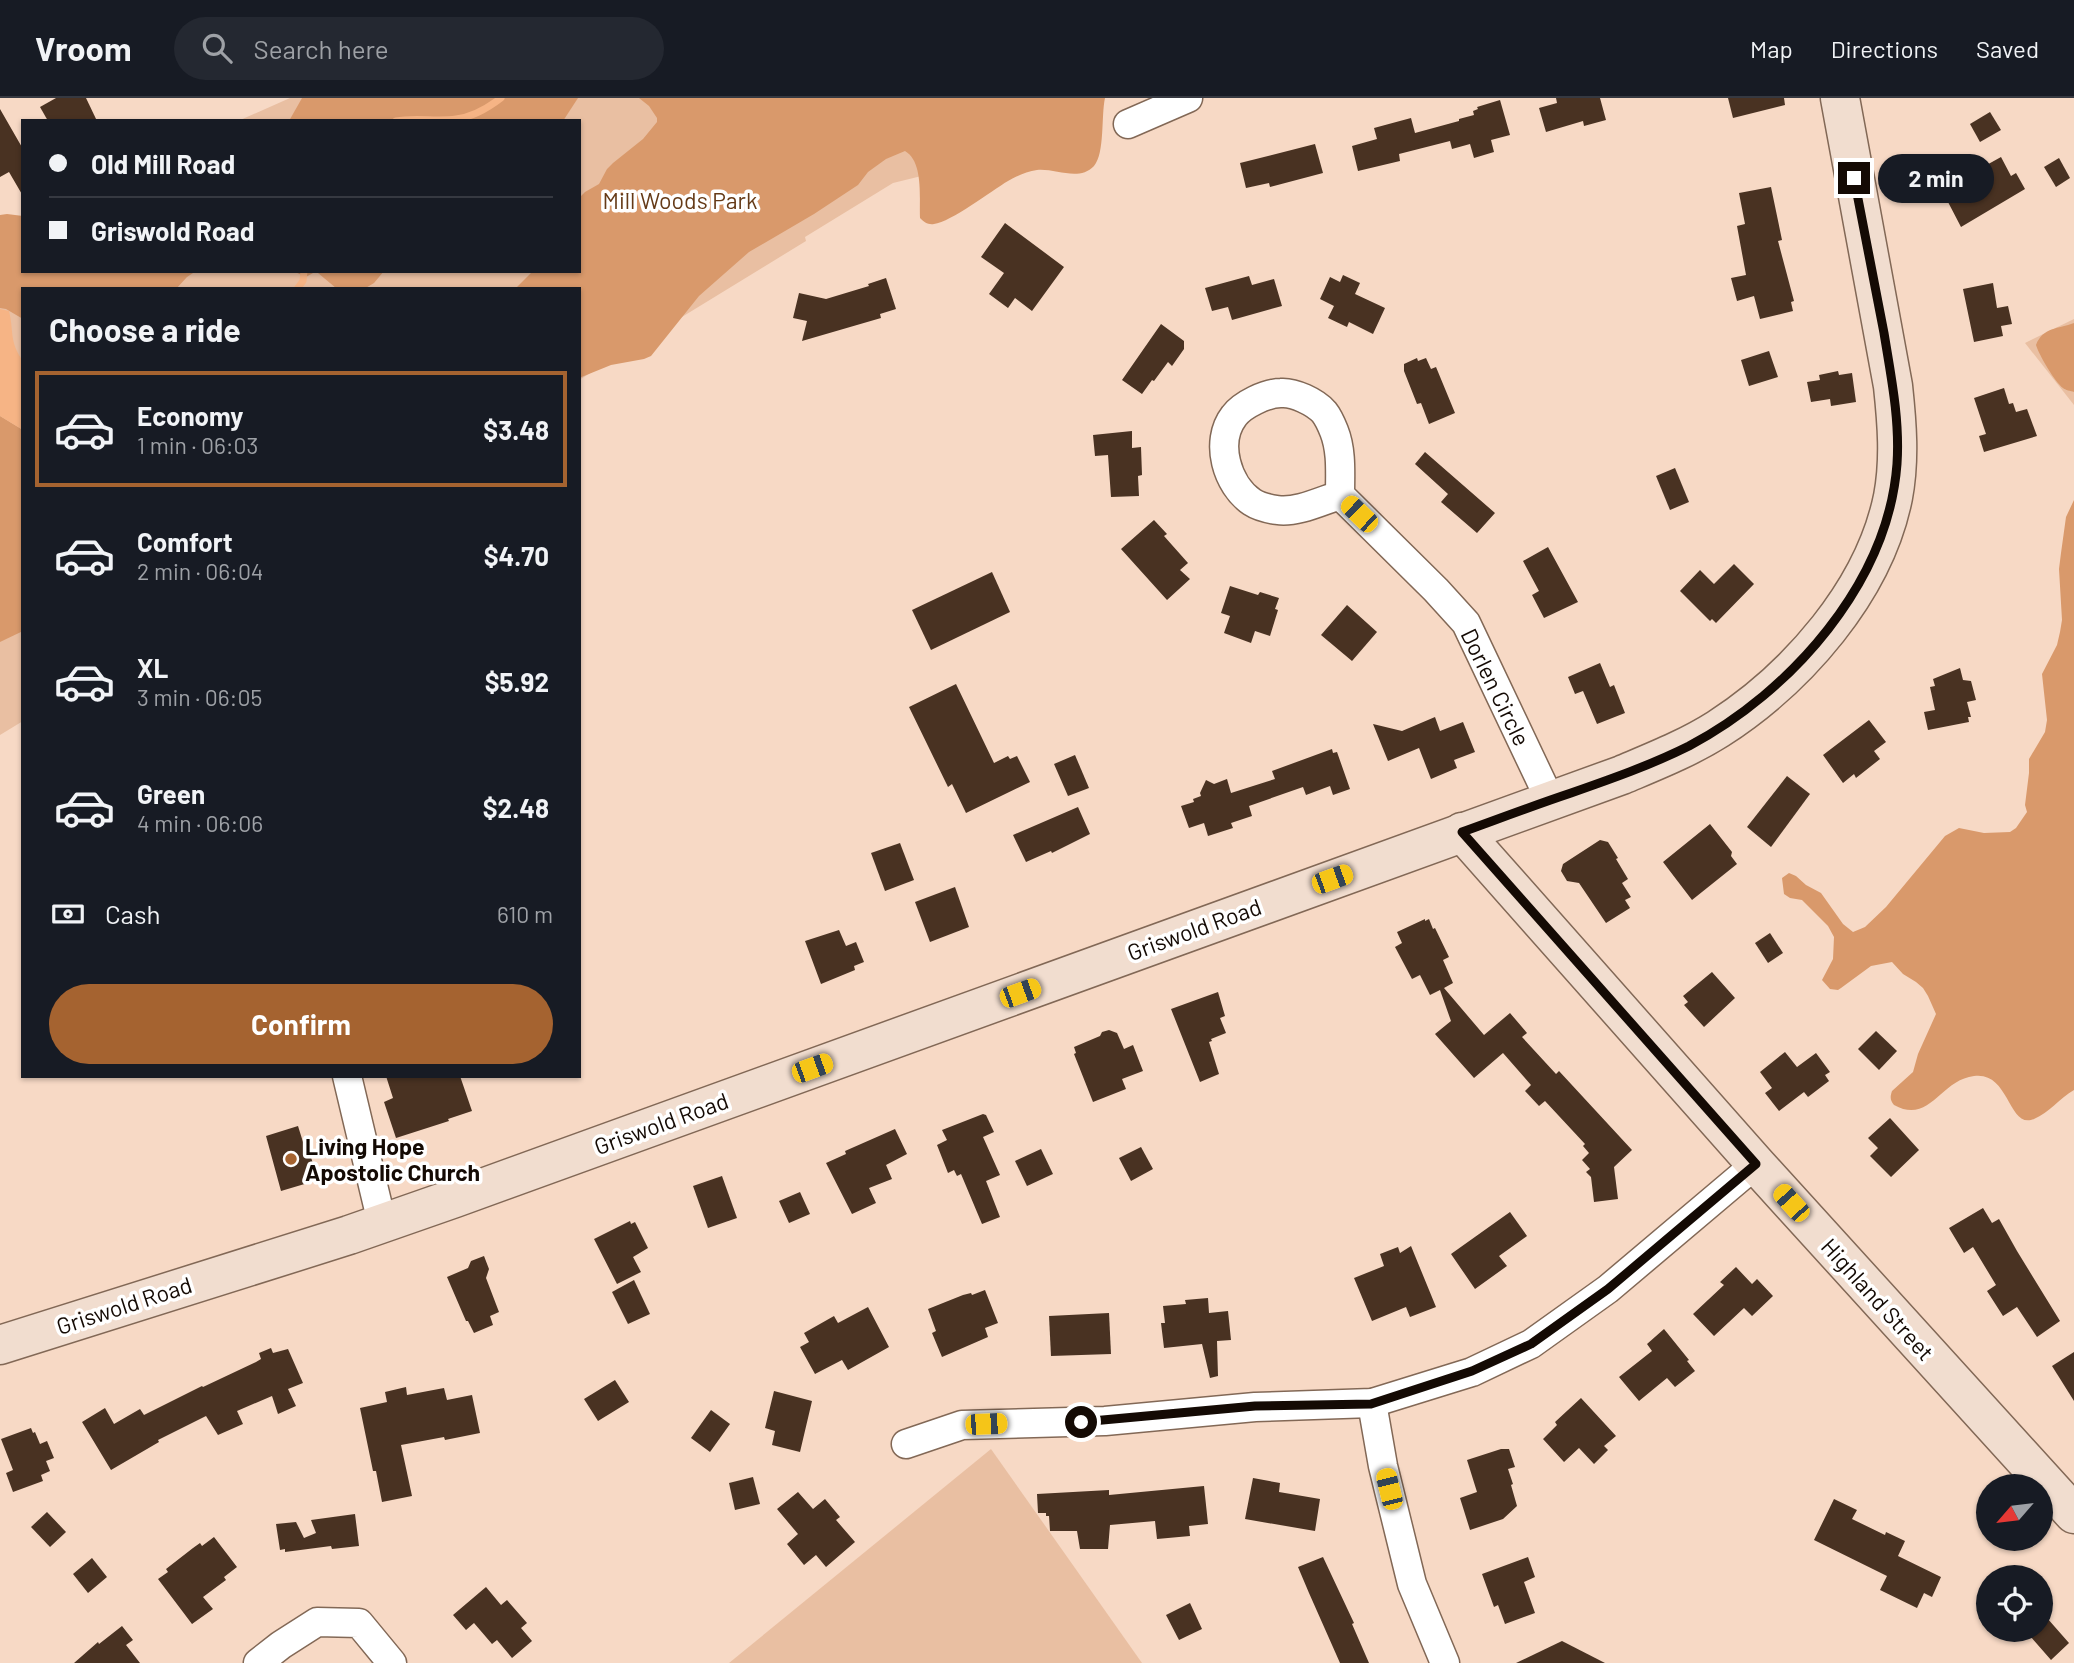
<!DOCTYPE html>
<meta charset="utf-8">
<style>
body{margin:0;font-family:Barlow,sans-serif;background:#242831;color:#f1f3f6;height:100vh;display:flex;flex-direction:column;font-size:26px;white-space:nowrap}
*{box-sizing:border-box;margin:0}
p{font-size:23px;color:#9ea1a6}
.icon{flex:none;width:38px;height:38px;fill:none;stroke:currentColor;stroke-width:2;stroke-linecap:round;stroke-linejoin:round}
.map{position:relative;flex:1;overflow:hidden}
.panel{position:absolute;left:21px;top:189px;width:560px;height:791px;display:flex;flex-direction:column;background:#171b24;border-radius:0px;box-shadow:0 2px 5px #0004}
.panel>*{flex:none}
.guide{position:absolute;left:21px;top:21px;width:560px;height:154px;border-radius:0px;box-shadow:0 2px 5px #0004;display:grid;align-content:center;height:154px;padding:0 28px;background:#171b24}
.needle{width:46px;rotate:242deg}
.tools{position:absolute;left:1976px;top:1376px;display:grid;gap:14px}
.tools a{display:grid;place-items:center;width:77px;height:77px;border-radius:50%;background:#171b24;box-shadow:0 2px 5px #0004;font-size:35px}
.end{position:absolute;width:32px;height:32px;margin:-16px;border:9px solid #140a04;background:#fff;box-shadow:0 0 0 4px #fff}
.from{border-radius:50%}
.bubble{position:absolute;height:49px;border-radius:24px;background:#171b24;box-shadow:0 2px 5px #0004;font-size:23px;font-weight:700;line-height:49px;text-align:center}
.car{position:absolute;width:21px;height:42px;margin:-21px -10px;border-radius:9px;box-shadow:0 0 5px 2px #0007;background:linear-gradient(#f5c518 24%,#345 0 40%,#f5c518 0 76%,#345 0 86%,#f5c518 0)}
.guide b{display:flex;align-items:center;gap:24px;height:66px;font-size:26px}
.guide b+b{border-top:2px solid #363941}
.guide i{width:18px;height:18px;background:#f1f3f6}
ul{padding:0;list-style:none}
li{display:flex;align-items:center;gap:21px;height:116px;margin:0 14px 10px;padding:0 14px;border:4px solid transparent;border-radius:0px}
li div{flex:1}
li b{display:block;font-size:26px}
li em{font-style:normal;font-weight:700}
li.current{border-color:#a56330}
li>.icon{width:63px;height:63px;stroke-width:1.5}
h2{padding:0 28px;font-size:32px;line-height:84px}
.pay{display:flex;align-items:center;gap:18px;height:77px;padding:0 28px;font-size:26px}
.pay p{margin-inline-start:auto}
.cta{display:flex;gap:14px;margin-top:auto;padding:14px 28px}
.cta a{flex:1;height:80px;border-radius:42px;background:#a56330;color:#fff;font-size:28px;font-weight:700;line-height:80px;text-align:center}
header{display:flex;align-items:center;gap:42px;box-sizing:border-box;height:98px;padding:0 35px;background:#171b24;border-bottom:2px solid #363941}
header strong{font-size:33px}
nav{display:flex;gap:38px;margin-inline-start:auto;font-size:24px}
.search{width:490px;height:63px;background:#242831;display:flex;align-items:center;gap:18px;box-sizing:border-box;padding:0 24px;border-radius:38px;color:#9ea1a6;font-size:26px}
.map>svg:first-child{display:block}
</style>
<header>
<strong>Vroom</strong>
<div class="search"><svg class="icon" aria-label="search" viewBox="0 0 24 24"><circle cx="10" cy="10" r="6"/><path d="M15 15l6 6"/></svg>Search here</div>
<nav><a>Map</a><a>Directions</a><a>Saved</a></nav>
</header>
<div class="map">
<svg width="2074" height="1565" viewBox="0 0 2074 1565">
<rect width="100%" height="100%" fill="#f7d9c5"/>
<g fill="#e9bfa2">
<polygon points="290,0 1090,0 1084,38 893,85 805,139 806,143 579,282 579,191 23,191 23,623 0,637 0,128 23,173 579,173 579,23 238,23"/>
<polygon points="2074,221 2074,307 2025,245"/>
<polygon points="991,1351 1142,1565 729,1565"/>
</g>
<g fill="#d9996b">
<polygon points="302,0 578,0 563,23 289,23"/>
<path d="M639,0H1105C1101,18 1105,55 1094,68C1079,84 1055,70 1037,72C1027,73 1017,78 1008,83C991,93 951,124 934,126C928,127 924,124 920,120C919,101 924,64 905,53L886,61L868,74L858,87L814,116L749,154L699,198L651,258L644,261L611,267L579,280V191H515L533,173H579V100L585,94L599,86L607,71L613,65L643,41L657,24V20L649,8Z"/>
<polygon points="7,116 23,118 23,173 196,173 187,179 176,191 23,191 23,221 6,211 0,210 0,117"/>
<polygon points="293,173 384,173 374,185 364,191 336,190 318,175 313,175 306,179"/>
<path d="M2074,225V294C2071,293 2065,292 2063,290C2055,284 2039,257 2036,247C2043,229 2058,231 2074,225Z"/>
<polygon points="0,318 23,332 23,533 0,544"/>
<path d="M2074,402V992C2060,1000 2049,1015 2034,1021C2008,1032 2010,973 1974,978C1940,982 1930,1027 1894,1007C1890,1002 1890,999 1892,993L1913,974L1918,956L1936,916L1928,898L1923,890L1916,884L1903,876L1892,864L1871,868L1841,890L1838,892L1830,891L1822,882L1833,861L1834,839L1828,828L1802,802L1790,800L1784,796L1782,780L1789,775L1796,778L1806,787L1821,795L1843,826L1853,834L1865,829L1886,809L1945,738L1959,730L1984,735L2010,734L2016,730L2027,714L2025,707L2029,675V661L2045,634L2047,622L2042,576L2057,547L2060,534L2062,522L2059,471L2061,455L2066,419Z"/>
</g>
<path fill="#f6b485" d="M0,211L9,213C14,233 9,244 23,263V332L0,318Z"/>
<g fill="none" stroke-linecap="round" stroke-linejoin="round">
<g stroke="#f6b485" stroke-width="7">
<path d="M396,23C416,19 436,24 456,21C473,19 488,10 501,0"/>
<polyline points="297,191 303,183 304,173"/>
</g>
</g>
<g fill="#493222">
<polygon points="56,0 86,0 97,23 48,23 40,9"/>
<polygon points="1556,0 1600,0 1606,22 1584,28 1583,23 1546,34 1539,10 1557,5"/>
<polygon points="1728,0 1784,0 1785,7 1733,20"/>
<polygon points="1500,2 1510,37 1491,42 1494,54 1474,60 1470,46 1452,51 1450,43 1399,56 1400,63 1358,73 1352,48 1377,41 1374,30 1411,20 1415,35 1459,23 1459,21 1474,17 1473,13 1478,11 1477,9"/>
<polygon points="0,11 23,51 23,98 9,74 0,79"/>
<polygon points="1990,14 2001,32 1980,44 1970,26"/>
<polygon points="1315,46 1323,75 1270,89 1269,85 1246,90 1240,65"/>
<polygon points="2001,59 2011,78 2016,75 2025,91 1961,129 1948,104 1955,101 1950,92 1976,78 1974,74"/>
<polygon points="2059,60 2070,80 2056,89 2044,69"/>
<polygon points="1771,89 1782,142 1778,143 1794,203 1791,204 1793,213 1760,221 1754,198 1737,203 1731,180 1746,177 1737,128 1745,126 1739,95"/>
<polygon points="1005,125 1064,169 1032,213 1015,200 1008,210 989,196 1004,175 981,159"/>
<polygon points="1343,177 1360,185 1355,196 1385,210 1373,236 1349,224 1347,229 1328,220 1334,208 1320,201 1330,179 1340,184"/>
<polygon points="1249,178 1252,187 1274,181 1282,208 1232,222 1228,209 1212,213 1205,190"/>
<polygon points="886,180 896,211 880,216 881,220 802,243 807,223 793,220 799,195 826,201 869,188 868,186"/>
<polygon points="1993,185 1997,210 2008,208 2012,226 2001,228 2003,238 1974,244 1963,191"/>
<polygon points="1161,226 1184,243 1184,251 1172,268 1168,264 1154,283 1152,282 1142,296 1122,282"/>
<polygon points="1769,253 1778,279 1749,288 1741,262"/>
<polygon points="1417,260 1418,263 1426,260 1431,271 1436,269 1455,315 1429,326 1421,305 1417,306 1404,273 1404,266"/>
<polygon points="1838,273 1839,277 1852,275 1856,304 1831,308 1830,301 1811,304 1807,284 1820,282 1819,277"/>
<polygon points="2004,290 2009,306 2013,305 2016,314 2027,311 2037,338 1984,354 1979,338 1986,336 1974,300"/>
<polygon points="1132,333 1132,350 1141,349 1142,377 1138,378 1139,398 1111,399 1108,357 1095,358 1093,337"/>
<polygon points="1425,354 1495,415 1477,435 1441,404 1448,396 1415,366"/>
<polygon points="1675,370 1689,404 1670,412 1656,378"/>
<polygon points="1154,422 1167,436 1164,438 1188,465 1180,472 1190,481 1167,502 1121,451"/>
<polygon points="1548,449 1578,504 1544,520 1532,497 1539,493 1523,463"/>
<polygon points="1734,466 1754,486 1716,525 1712,521 1710,523 1680,493 1700,472 1714,486"/>
<polygon points="992,474 1010,514 931,552 912,512"/>
<polygon points="1230,488 1258,497 1260,494 1279,500 1275,511 1278,512 1270,538 1255,533 1251,545 1224,535 1230,518 1221,515"/>
<polygon points="1347,507 1377,534 1352,563 1321,537"/>
<polygon points="1600,565 1610,589 1614,587 1625,615 1597,626 1583,593 1575,596 1568,579"/>
<polygon points="1960,570 1963,582 1971,583 1976,602 1967,604 1971,619 1968,619 1969,624 1928,632 1924,614 1935,612 1930,589 1935,588 1933,581"/>
<polygon points="956,586 994,665 1008,658 1010,661 1017,658 1030,684 966,715 952,686 948,689 909,609"/>
<polygon points="1435,619 1440,633 1463,624 1475,654 1454,662 1457,670 1431,681 1419,650 1388,663 1373,626 1402,633"/>
<polygon points="1869,622 1886,644 1874,653 1880,661 1856,680 1854,676 1843,685 1823,657"/>
<polygon points="1332,651 1333,655 1337,654 1350,691 1333,697 1330,688 1306,697 1303,689 1249,708 1252,718 1231,725 1233,730 1208,738 1204,725 1189,730 1181,708 1194,704 1193,701 1201,698 1200,695 1206,682 1214,686 1227,681 1231,695 1275,681 1272,673"/>
<polygon points="1075,657 1089,690 1068,698 1054,666"/>
<polygon points="1787,678 1810,696 1771,749 1747,729"/>
<polygon points="1078,709 1090,736 1052,755 1051,753 1026,764 1013,737"/>
<polygon points="1710,726 1732,754 1731,758 1737,766 1692,802 1663,764"/>
<polygon points="1600,742 1608,744 1618,760 1616,761 1628,781 1622,785 1631,799 1625,802 1630,810 1606,825 1579,785 1567,783 1561,773 1563,766"/>
<polygon points="900,745 914,782 885,793 871,755"/>
<polygon points="955,789 969,829 930,844 915,804"/>
<polygon points="1425,821 1425,823 1429,821 1433,831 1435,830 1449,859 1443,862 1453,885 1444,890 1484,937 1510,915 1527,935 1522,939 1556,976 1559,973 1632,1052 1614,1069 1618,1101 1594,1104 1591,1079 1586,1074 1590,1071 1582,1062 1589,1055 1583,1048 1585,1046 1545,1003 1539,1008 1525,993 1531,987 1503,955 1474,980 1435,936 1451,923 1440,892 1430,897 1420,877 1412,881 1395,849 1402,845 1397,834"/>
<polygon points="839,832 846,848 856,844 864,864 854,868 855,872 821,886 805,843"/>
<polygon points="1770,835 1783,855 1768,865 1755,845"/>
<polygon points="1712,874 1735,900 1704,929 1684,907 1688,904 1683,898"/>
<polygon points="1218,894 1225,918 1220,920 1226,935 1211,941 1212,943 1209,944 1219,976 1200,984 1171,911"/>
<polygon points="1109,932 1117,935 1124,951 1133,947 1143,973 1122,981 1126,991 1093,1004 1074,956 1076,955 1074,949 1100,938 1102,934"/>
<polygon points="1876,933 1897,953 1879,972 1858,951"/>
<polygon points="1785,954 1797,969 1816,955 1830,974 1825,977 1829,983 1808,999 1804,994 1779,1013 1765,995 1772,990 1760,974"/>
<polygon points="386,978 460,978 472,1013 448,1021 449,1023 396,1040 384,1004 393,1000"/>
<polygon points="983,1016 986,1017 994,1034 983,1039 1000,1077 986,1083 1000,1119 982,1126 961,1076 957,1078 954,1072 948,1075 937,1047 947,1042 942,1032"/>
<polygon points="1890,1020 1919,1052 1891,1079 1870,1058 1878,1050 1868,1040"/>
<polygon points="298,1028 303,1044 306,1043 318,1082 281,1093 266,1038"/>
<polygon points="895,1031 907,1056 886,1067 892,1081 869,1090 876,1105 852,1116 826,1065 846,1056 845,1053"/>
<polygon points="1141,1049 1153,1071 1131,1083 1119,1060"/>
<polygon points="1041,1051 1053,1076 1027,1088 1015,1063"/>
<polygon points="722,1078 737,1120 708,1130 693,1088"/>
<polygon points="800,1094 810,1116 789,1125 779,1103"/>
<polygon points="1983,1110 1992,1125 1999,1121 2017,1153 2060,1223 2037,1239 2017,1209 2003,1218 1987,1193 1996,1187 1973,1149 1964,1155 1949,1130"/>
<polygon points="1510,1114 1527,1138 1499,1158 1507,1168 1475,1191 1451,1156"/>
<polygon points="630,1123 631,1126 635,1124 648,1150 633,1159 641,1174 617,1186 594,1141"/>
<polygon points="1411,1148 1436,1209 1410,1219 1406,1209 1372,1223 1354,1180 1384,1168 1380,1156 1398,1149 1400,1155"/>
<polygon points="484,1158 489,1171 486,1180 499,1214 490,1218 493,1227 474,1235 468,1223 466,1223 447,1179 468,1170 471,1163"/>
<polygon points="1736,1169 1752,1186 1757,1181 1773,1198 1752,1218 1744,1210 1714,1238 1693,1216 1724,1187 1720,1184"/>
<polygon points="634,1182 650,1216 628,1226 612,1194"/>
<polygon points="985,1192 998,1225 985,1230 988,1239 942,1259 932,1235 936,1233 928,1211 963,1197 971,1195 972,1197"/>
<polygon points="1208,1200 1209,1215 1228,1213 1231,1242 1217,1243 1218,1278 1210,1280 1202,1246 1164,1250 1161,1225 1165,1225 1163,1208 1186,1206 1185,1202"/>
<polygon points="868,1209 889,1249 848,1272 842,1262 815,1276 800,1249 809,1244 804,1235 834,1218 838,1225"/>
<polygon points="1109,1215 1111,1256 1051,1258 1049,1218"/>
<polygon points="1664,1231 1689,1262 1687,1263 1695,1273 1675,1289 1667,1280 1639,1303 1619,1279 1652,1253 1647,1246"/>
<polygon points="271,1250 273,1255 288,1251 303,1285 288,1291 296,1308 278,1316 272,1298 237,1313 243,1326 218,1337 206,1318 158,1342 159,1344 111,1372 82,1324 105,1310 114,1326 140,1311 144,1317 202,1288 203,1289 256,1264 261,1261 259,1255"/>
<polygon points="2074,1254 2074,1303 2052,1268"/>
<polygon points="615,1282 629,1304 598,1323 584,1301"/>
<polygon points="406,1289 407,1297 444,1290 447,1302 472,1297 480,1335 445,1342 444,1339 401,1347 412,1398 382,1404 376,1373 373,1373 360,1310 387,1304 385,1294"/>
<polygon points="774,1293 812,1303 800,1354 772,1347 775,1333 765,1330"/>
<polygon points="1581,1300 1616,1338 1604,1348 1608,1352 1594,1366 1579,1350 1564,1364 1543,1341 1557,1327 1555,1324"/>
<polygon points="711,1312 730,1326 710,1354 691,1340"/>
<polygon points="31,1330 33,1335 35,1334 40,1346 47,1343 54,1360 46,1363 50,1373 41,1377 43,1383 13,1394 6,1375 13,1372 1,1341"/>
<polygon points="1501,1351 1509,1351 1515,1369 1508,1371 1513,1386 1511,1387 1517,1408 1503,1421 1470,1432 1460,1400 1477,1394 1467,1362"/>
<polygon points="753,1379 760,1406 735,1412 729,1385"/>
<polygon points="1253,1380 1280,1385 1279,1394 1320,1401 1315,1433 1245,1421"/>
<polygon points="1204,1388 1208,1426 1189,1428 1190,1438 1157,1441 1155,1423 1110,1427 1108,1451 1080,1451 1077,1433 1050,1433 1049,1418 1046,1418 1046,1415 1038,1415 1037,1396 1109,1392 1109,1397"/>
<polygon points="798,1394 813,1411 825,1401 840,1419 836,1422 855,1444 826,1469 816,1457 804,1467 787,1446 798,1436 777,1411"/>
<polygon points="1834,1401 1857,1412 1852,1421 1885,1437 1886,1434 1905,1443 1898,1458 1941,1479 1932,1499 1924,1495 1917,1510 1880,1492 1887,1478 1814,1442"/>
<polygon points="47,1414 66,1434 50,1449 31,1429"/>
<polygon points="355,1416 359,1448 332,1451 331,1448 285,1454 285,1451 280,1452 276,1426 296,1424 304,1440 316,1435 311,1422"/>
<polygon points="214,1439 237,1469 224,1479 226,1482 203,1499 213,1511 192,1526 158,1481 168,1474 166,1471 193,1450 200,1445 202,1448"/>
<polygon points="1323,1459 1354,1525 1352,1526 1369,1565 1340,1565 1309,1495 1298,1469"/>
<polygon points="1528,1459 1535,1479 1524,1484 1535,1515 1505,1526 1498,1507 1494,1509 1482,1476"/>
<polygon points="92,1460 107,1479 88,1495 73,1476"/>
<polygon points="486,1489 501,1507 507,1502 527,1525 521,1530 532,1543 512,1560 497,1542 492,1546 474,1525 466,1532 453,1517"/>
<polygon points="1190,1505 1202,1531 1179,1542 1166,1517"/>
<polygon points="2040,1512 2069,1545 2051,1562 2024,1531 2040,1531"/>
<polygon points="122,1528 133,1542 126,1547 140,1565 74,1565 98,1544 99,1546"/>
<polygon points="1562,1543 1605,1565 1516,1565"/>
</g>
<g fill="none" stroke-linecap="round" stroke-linejoin="round">
<defs>
<g id="street">
<polyline points="1128,26 1188,0"/>
<path d="M1340,397C1340,376 1342,353 1334,333C1332,328 1328,319 1324,314C1315,304 1294,294 1281,295C1266,295 1242,307 1234,318C1214,344 1227,387 1252,404C1258,408 1270,411 1277,412C1297,415 1321,403 1340,397L1436,492L1466,525L1550,702"/>
<polyline points="347,978 382,1125"/>
<polyline points="1372,1305 1383,1368 1412,1486 1445,1565"/>
<polyline points="906,1346 962,1327 1105,1323 1255,1309 1372,1305 1472,1274 1531,1246 1608,1191 1756,1066"/>
<polyline points="258,1565 281,1547 317,1524 359,1525 392,1565"/>
</g>
<g id="secondary">
<polyline points="1462,734 1756,1066 2074,1416"/>
<path d="M0,1247L349,1137L455,1100L1622,677C1655,663 1688,650 1718,631C1797,580 1874,493 1893,399C1900,362 1897,325 1893,288L1840,0"/>
</g>
</defs>
<use href="#street" stroke="#826856" stroke-width="31"/>
<use href="#secondary" stroke="#826856" stroke-width="41"/>
<use href="#street" stroke="#fff" stroke-width="28"/>
<use href="#secondary" stroke="#f1ddcf" stroke-width="38"/>
</g>
<g fill="none" stroke-linecap="round" stroke-linejoin="round">
<path stroke="#140a04" stroke-width="9" d="M1081,1324L1255,1308L1371,1306L1472,1273L1531,1246L1608,1191L1756,1066L1462,734C1498,721 1535,707 1571,695C1611,681 1651,667 1689,648C1791,594 1888,485 1897,366C1900,322 1891,278 1884,235C1874,183 1864,131 1854,80"/>
</g>
<circle fill="#a56330" stroke="#fff" stroke-width="2.5" cx="291" cy="1061" r="7"/>
<g text-anchor="middle" dominant-baseline="central" stroke-width="7" stroke-linejoin="round" paint-order="stroke">
<g font-size="23" fill="#653a17" stroke="#fff">
<text x="680" y="102">Mill Woods Park</text>
</g>
<g font-size="23" fill="#140a04" stroke="#fff">
<text transform="translate(1496 589) rotate(64)">Dorlen Circle</text>
<text transform="translate(1194 831) rotate(-20)">Griswold Road</text>
<text transform="translate(661 1025) rotate(-20)">Griswold Road</text>
<text transform="translate(1878 1201) rotate(48)">Highland Street</text>
<text transform="translate(124 1207) rotate(-18)">Griswold Road</text>
</g>
<g font-size="23" font-weight="bold" fill="#140a04" stroke="#fff" text-anchor="start">
<text x="305" y="1048">Living Hope<tspan x="305" dy="26">Apostolic Church</tspan></text>
</g>
</g>
</svg>
<div class="tools">
<a><svg class="needle" viewBox="-14 -14 28 28"><path d="M0-13l5 13h-10z" fill="#e53935"/><path d="M0 13l5-13h-10z" fill="#9ea1a6"/></svg></a>
<a><svg class="icon" aria-label="locate" viewBox="0 0 24 24"><circle cx="12" cy="12" r="6"/><path d="M12 2v4M12 18v4M2 12h4M18 12h4"/></svg></a>
</div>
<i class="end from" style="left:1081px;top:1324px"></i>
<i class="end" style="left:1854px;top:80px"></i>
<div class="bubble" style="left:1878px;top:56px;width:116px">2 min</div>
<i class="car" style="left:1359px;top:416px;rotate:314deg"></i>
<i class="car" style="left:1332px;top:781px;rotate:70deg"></i>
<i class="car" style="left:1020px;top:895px;rotate:70deg"></i>
<i class="car" style="left:812px;top:970px;rotate:70deg"></i>
<i class="car" style="left:1791px;top:1105px;rotate:318deg"></i>
<i class="car" style="left:986px;top:1326px;rotate:88deg"></i>
<i class="car" style="left:1389px;top:1391px;rotate:346deg"></i>
<div class="guide">
<b><i class="from"></i>Old Mill Road</b>
<b><i></i>Griswold Road</b>
</div>
<section class="panel">
<h2>Choose a ride</h2>
<ul>
<li class="current"><svg class="icon" aria-label="car" viewBox="0 0 24 24"><path d="M5 17H2v-5l4-1 3-4h7l3 4 3 1v5h-3M9 17h6M6 11h13"/><circle cx="7" cy="17" r="2"/><circle cx="17" cy="17" r="2"/></svg><div><b>Economy</b><p>1 min · 06:03</p></div><em>$3.48</em></li>
<li><svg class="icon" aria-label="car" viewBox="0 0 24 24"><path d="M5 17H2v-5l4-1 3-4h7l3 4 3 1v5h-3M9 17h6M6 11h13"/><circle cx="7" cy="17" r="2"/><circle cx="17" cy="17" r="2"/></svg><div><b>Comfort</b><p>2 min · 06:04</p></div><em>$4.70</em></li>
<li><svg class="icon" aria-label="car" viewBox="0 0 24 24"><path d="M5 17H2v-5l4-1 3-4h7l3 4 3 1v5h-3M9 17h6M6 11h13"/><circle cx="7" cy="17" r="2"/><circle cx="17" cy="17" r="2"/></svg><div><b>XL</b><p>3 min · 06:05</p></div><em>$5.92</em></li>
<li><svg class="icon" aria-label="car" viewBox="0 0 24 24"><path d="M5 17H2v-5l4-1 3-4h7l3 4 3 1v5h-3M9 17h6M6 11h13"/><circle cx="7" cy="17" r="2"/><circle cx="17" cy="17" r="2"/></svg><div><b>Green</b><p>4 min · 06:06</p></div><em>$2.48</em></li>
</ul>
<div class="pay"><svg class="icon" aria-label="cash" viewBox="0 0 24 24"><path d="M3 7h18v10H3z"/><circle cx="12" cy="12" r="2"/></svg>Cash<p>610 m</p></div>
<div class="cta"><a>Confirm</a></div>
</section>
</div>
